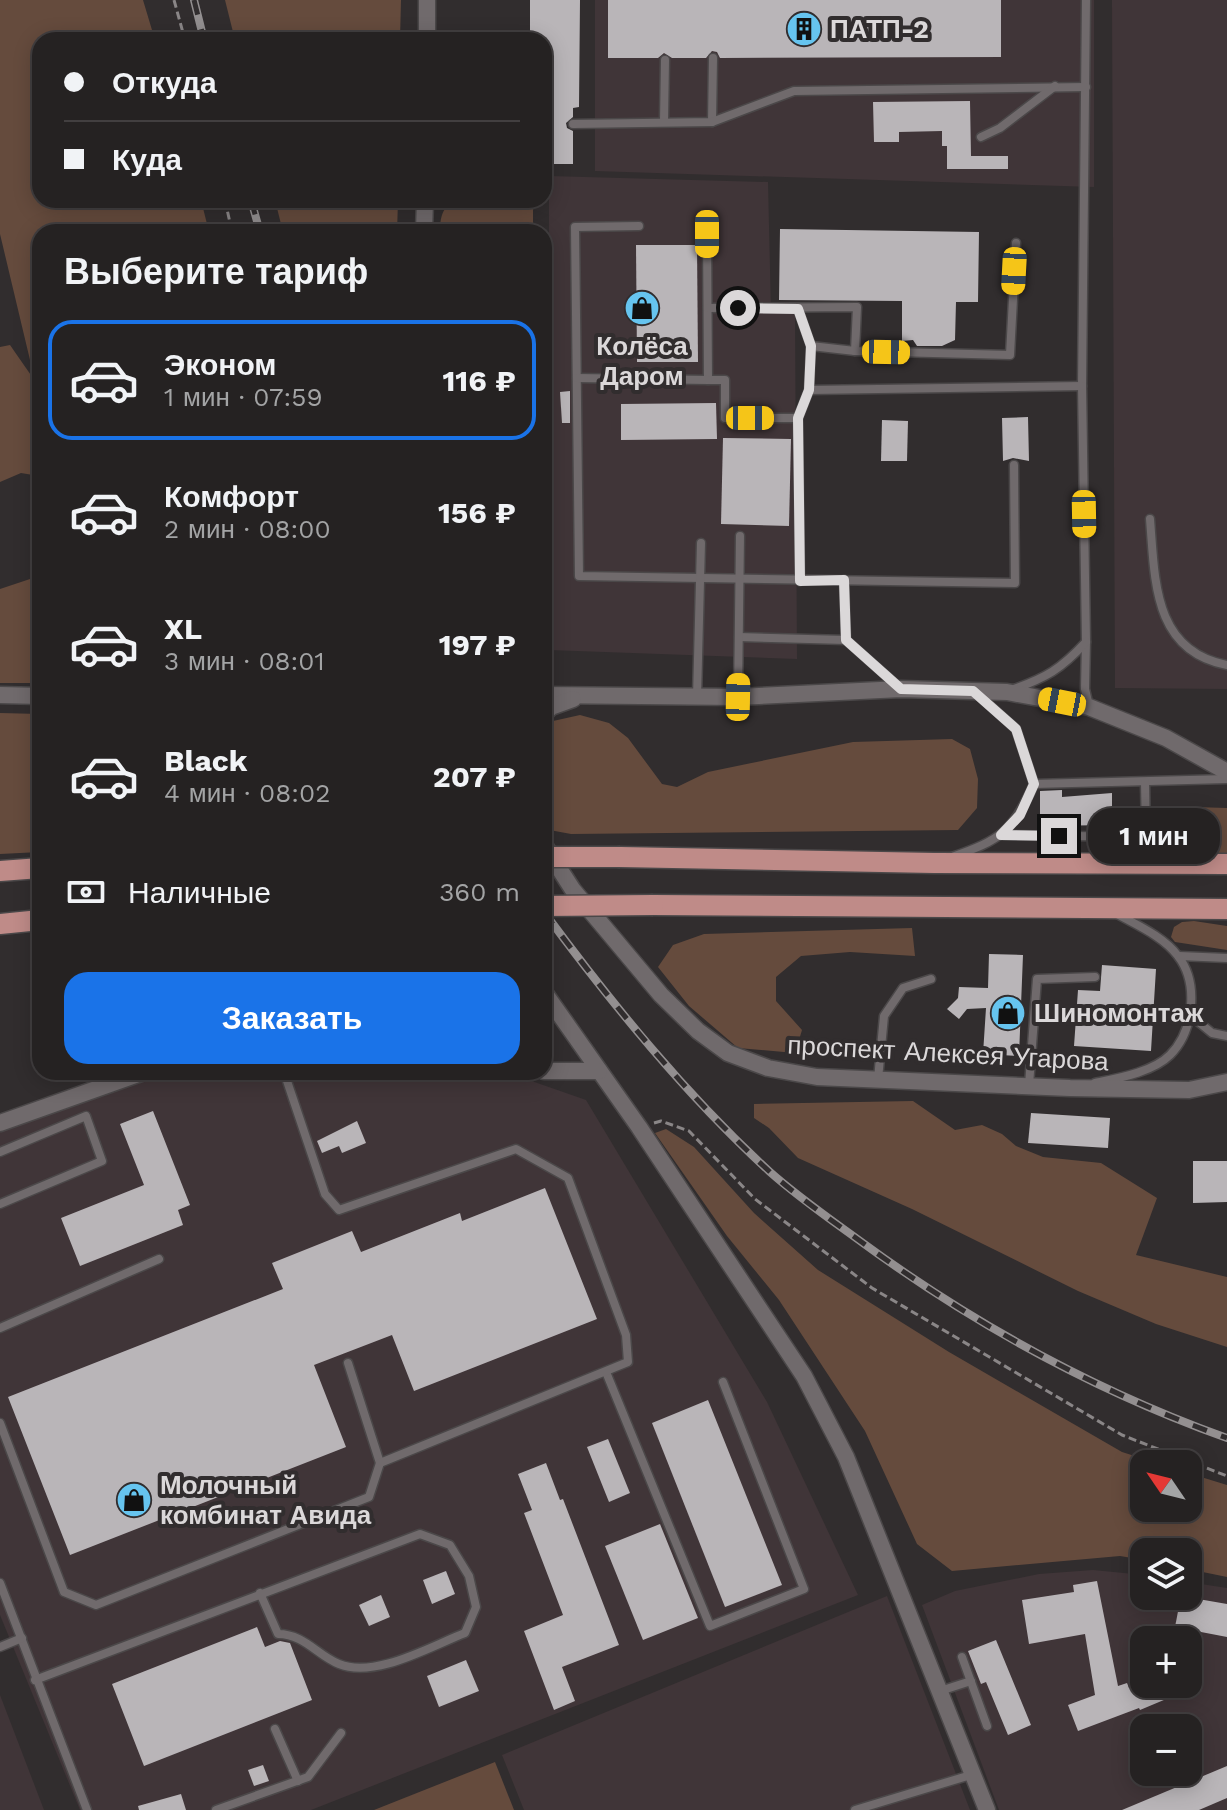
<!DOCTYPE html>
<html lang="ru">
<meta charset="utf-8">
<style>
body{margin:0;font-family:"Work Sans",sans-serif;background:#2d2a2a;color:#f1f3f6;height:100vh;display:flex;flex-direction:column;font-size:30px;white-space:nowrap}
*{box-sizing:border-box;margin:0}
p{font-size:26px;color:#a3a4a5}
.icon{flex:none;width:44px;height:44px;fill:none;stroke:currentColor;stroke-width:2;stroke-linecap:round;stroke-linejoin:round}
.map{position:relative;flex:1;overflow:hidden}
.side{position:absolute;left:32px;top:224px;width:520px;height:856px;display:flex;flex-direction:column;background:#252222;border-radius:24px;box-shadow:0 4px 20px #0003,0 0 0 2px #423f40}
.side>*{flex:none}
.guide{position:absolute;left:32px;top:32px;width:520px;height:176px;border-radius:24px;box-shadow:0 4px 20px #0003,0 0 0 2px #423f40;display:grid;align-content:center;height:176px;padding:0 32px;background:#252222}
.needle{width:52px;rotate:305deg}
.controls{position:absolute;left:1130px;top:1450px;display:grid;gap:16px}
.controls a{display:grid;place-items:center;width:72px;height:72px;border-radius:16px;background:#252222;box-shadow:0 4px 20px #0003,0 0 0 2px #423f40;font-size:40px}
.end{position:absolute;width:36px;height:36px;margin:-18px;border:10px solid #dbd8d9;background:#111;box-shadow:0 0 0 4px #111}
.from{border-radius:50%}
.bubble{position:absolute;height:56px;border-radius:24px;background:#252222;box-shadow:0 4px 20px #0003,0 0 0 2px #423f40;font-size:26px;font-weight:700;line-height:56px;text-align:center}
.car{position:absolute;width:24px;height:48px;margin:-24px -12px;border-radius:10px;box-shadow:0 0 6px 2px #0007;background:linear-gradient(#f5c518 24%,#345 0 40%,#f5c518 0 76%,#345 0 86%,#f5c518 0)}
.guide b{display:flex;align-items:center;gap:28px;height:76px;font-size:30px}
.guide b+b{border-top:2px solid #423f40}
.guide i{width:20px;height:20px;background:#f1f3f6}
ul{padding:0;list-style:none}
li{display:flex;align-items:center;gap:24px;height:120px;margin:0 16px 12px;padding:0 16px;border:4px solid transparent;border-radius:24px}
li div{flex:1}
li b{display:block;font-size:30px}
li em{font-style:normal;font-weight:700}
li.current{border-color:#1a73e8}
li>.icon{width:72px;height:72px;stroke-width:1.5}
h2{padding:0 32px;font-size:36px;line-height:96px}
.pay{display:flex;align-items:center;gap:20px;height:88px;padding:0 32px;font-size:30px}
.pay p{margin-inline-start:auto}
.cta{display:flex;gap:16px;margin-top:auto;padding:16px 32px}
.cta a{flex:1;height:92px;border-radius:24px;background:#1a73e8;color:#fff;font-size:32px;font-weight:700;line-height:92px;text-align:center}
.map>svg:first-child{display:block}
</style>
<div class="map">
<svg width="1227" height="1810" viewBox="0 0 1227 1810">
<rect width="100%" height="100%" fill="#312d2e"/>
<g fill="#403538" fill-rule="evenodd">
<polygon points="595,0 1094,0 1094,187 595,171"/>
<polygon points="1112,0 1227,0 1227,689 1115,688"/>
<polygon points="549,176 768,182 771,313 795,313 797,659 549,650"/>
<polygon points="160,1072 476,1072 523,1078 586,1100 767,1402 858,1595 311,1810 80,1810 0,1615 0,1128 123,1081"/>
<path d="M1093,1570L1144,1575V1596H1188V1582L1227,1588V1810H999L922,1605L955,1591L1039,1574ZM1144,1640H1188V1684H1144ZM1144,1728H1188V1772H1144Z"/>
<polygon points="887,1596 970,1810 524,1810 502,1755"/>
<polygon points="0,1695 44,1810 0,1810"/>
</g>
<g fill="#654b3d">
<polygon points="0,0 143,0 155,40 40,40 40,200 201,200 209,232 40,232 40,492 33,475 21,473 0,482 0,347 10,345 35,381 0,234"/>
<polygon points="225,0 401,0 400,40 235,40"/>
<polygon points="275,200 398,200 397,232 283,232"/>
<path d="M456,200H498L533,204V232H440C440,217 442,207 456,200Z"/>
<polygon points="30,579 40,582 40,683 0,683 0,589"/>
<polygon points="0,713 40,714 40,852 0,854"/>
<polygon points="580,715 609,723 628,738 662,784 677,787 708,772 853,742 952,739 970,749 978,779 977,808 958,830 571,834 544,829 544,723"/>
<path d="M1194,807L1227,808V854L1126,853L1127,846L1163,842C1175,828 1171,811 1194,807Z"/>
<polygon points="1194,921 1227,926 1227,950 1175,942 1171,937 1174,927 1182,922"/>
<polygon points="912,928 915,956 850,952 801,956 776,977 776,1001 802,1030 795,1053 738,1048 689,1006 658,967 673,945 704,934"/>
<polygon points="913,1101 955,1130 982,1125 1002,1134 1016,1146 1043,1157 1101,1163 1157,1198 1136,1255 1227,1277 1227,1347 1156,1324 1078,1291 912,1209 798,1158 769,1128 754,1118 754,1104"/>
<polygon points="666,1129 694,1147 754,1213 818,1270 949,1352 1122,1452 1160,1464 1144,1464 1144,1508 1188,1508 1188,1473 1227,1485 1227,1577 1188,1569 1188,1552 1144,1552 1144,1560 1120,1556 952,1571 917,1544 865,1431 779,1300 727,1236 655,1133"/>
<polygon points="495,1762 514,1810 374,1810"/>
</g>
<g fill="#b9b5b8">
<polygon points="530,0 580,0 579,107 573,108 573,117 566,123 567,128 573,131 573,164 544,164 544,40 530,40"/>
<polygon points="608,0 1001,0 1001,57 720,58 717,52 712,51 706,58 672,58 664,53 658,58 608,58"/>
<polygon points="970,101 971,156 1008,156 1008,169 947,169 947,146 942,146 942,131 899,132 899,142 874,142 873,102"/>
<polygon points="780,229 979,232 978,302 956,302 955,340 942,346 917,346 913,340 902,341 902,301 779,300"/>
<polygon points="636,245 697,245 698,362 637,362"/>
<polygon points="570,391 570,423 562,423 560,392"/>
<polygon points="716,403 717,439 621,440 621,404"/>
<polygon points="1028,417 1029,461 1013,458 1003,461 1002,418"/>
<polygon points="882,420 908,421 907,461 881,461"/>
<polygon points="723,438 791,439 789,526 721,524"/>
<polygon points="1062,790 1062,797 1112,793 1112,825 1040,826 1040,791"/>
<polygon points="989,954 1023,955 1019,1056 983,1054 986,1008 967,1009 959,1019 947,1009 958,998 959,987 988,988"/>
<polygon points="1102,965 1156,969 1151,1051 1074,1046 1078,990 1100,991"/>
<polygon points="153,1111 190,1205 178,1210 183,1225 80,1266 61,1218 144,1185 120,1124"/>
<polygon points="1031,1113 1110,1118 1108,1148 1028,1143"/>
<polygon points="357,1121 366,1143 342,1153 339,1146 322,1153 317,1141"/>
<polygon points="1193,1161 1227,1161 1227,1202 1193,1203"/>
<polygon points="545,1188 597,1319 414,1391 392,1335 314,1365 346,1447 70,1555 8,1397 283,1289 272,1263 352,1231 361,1252 460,1213 462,1221"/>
<polygon points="708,1400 782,1585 725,1607 652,1423"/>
<polygon points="608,1439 630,1493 609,1502 587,1447"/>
<polygon points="546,1463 560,1500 563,1499 619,1645 562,1667 575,1701 554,1710 524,1631 563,1615 524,1513 532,1510 518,1474"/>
<polygon points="660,1524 698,1618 643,1640 605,1546"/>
<polygon points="446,1571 455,1594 432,1604 423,1580"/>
<polygon points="1097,1581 1118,1686 1127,1683 1129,1688 1138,1684 1202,1684 1140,1710 1139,1708 1078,1731 1068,1705 1095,1695 1085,1634 1029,1644 1022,1600 1074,1592 1073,1585"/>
<polygon points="381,1595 390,1617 369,1626 359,1605"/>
<polygon points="1181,1596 1227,1604 1227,1637 1175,1627"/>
<polygon points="257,1627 265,1647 280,1641 290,1643 312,1700 144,1766 112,1684"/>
<polygon points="996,1640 1031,1725 1008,1735 986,1682 981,1684 968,1651"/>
<polygon points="466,1660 479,1691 439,1707 427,1676"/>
<polygon points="263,1765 269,1781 254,1786 248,1770"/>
<polygon points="1227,1766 1227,1798 1199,1810 1122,1810"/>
<polygon points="181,1794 186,1810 139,1810 138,1806"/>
</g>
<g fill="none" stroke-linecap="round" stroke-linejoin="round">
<defs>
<g id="lane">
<polyline points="1086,0 1082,386 1086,641 1085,689 1089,706"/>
<polyline points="664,121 665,60"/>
<polyline points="712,122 713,58"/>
<polyline points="573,124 712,122 794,91 1086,87"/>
<polyline points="981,137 1000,128 1055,86"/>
<polyline points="639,226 575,227 579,576 1015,583 1014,465"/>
<polyline points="707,234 708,380 725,380 725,418 798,418"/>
<polyline points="708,308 857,307 855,351"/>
<polyline points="798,309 811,346 809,390 798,418 800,581"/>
<polyline points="811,346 855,351 1010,355 1016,243"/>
<polyline points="577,378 708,380"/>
<polyline points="809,390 1082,386"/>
<path d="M1150,519C1155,580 1153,651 1227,665"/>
<polyline points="844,580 846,640"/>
<polyline points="739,637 846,640 900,688"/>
<path d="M1011,690C1046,678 1061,669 1086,642"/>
<polyline points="738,696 740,536"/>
<polyline points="697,697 701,543"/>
<polyline points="1034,784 1227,779"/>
<polyline points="1001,835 1146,837 1145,782"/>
<path d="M952,857C1000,840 1013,832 1034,784L1016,729L977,694"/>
<polyline points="1179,956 1227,958"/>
<polyline points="1190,1015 1212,1033 1227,1036"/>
<polyline points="878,1079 884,1016 903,988 931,979"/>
<path d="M1095,1083C1119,1078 1153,1072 1170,1055C1194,1031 1199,983 1178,956C1164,937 1137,925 1117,914"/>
<polyline points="1029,1085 1037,979 1095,977"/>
<polyline points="0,1152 86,1116 102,1161 0,1204"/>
<polyline points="0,1328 159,1259"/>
<polyline points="348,1363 380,1463"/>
<polyline points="606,1372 710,1626 804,1589 723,1382"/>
<polyline points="0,1423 64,1592 96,1605 369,1497 380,1463 628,1362 626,1335 568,1178 516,1149 339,1210 325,1194 284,1072"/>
<polyline points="0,1583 87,1810"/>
<polyline points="0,1647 22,1638"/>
<polyline points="962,1657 987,1726"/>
<path d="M35,1680L420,1534L450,1545L469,1576L476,1607L465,1633C431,1646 375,1679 339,1664C317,1655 304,1634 278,1634L260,1593"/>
<polyline points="940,1691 971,1681"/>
<polyline points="275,1729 298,1781"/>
<polyline points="216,1810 308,1777 341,1733"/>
<polyline points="855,1810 974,1774"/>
</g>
<g id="street">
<polyline points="427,40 427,0"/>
<polyline points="424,232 425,200"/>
<polyline points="0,695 40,696"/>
<polyline points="544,695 738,697 901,689 1007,692 1089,707 1166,738 1227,772"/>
<polyline points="544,714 551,707 573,699"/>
<polyline points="544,845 573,890 661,995 698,1031 728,1053 768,1068 817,1077 1070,1088 1189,1090 1227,1082"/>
<polyline points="544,992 639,1127 804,1376 846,1457 987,1810"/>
<polyline points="544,1071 599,1071"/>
<polyline points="0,1123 144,1072"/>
</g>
<g id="primary">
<polyline points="620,857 934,863 1227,864"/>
<polyline points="0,871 40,868"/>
<polyline points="653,905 1227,909"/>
<polyline points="0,924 40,920"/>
</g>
</defs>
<use href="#lane" stroke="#4b4849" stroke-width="11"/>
<use href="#street" stroke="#4b4849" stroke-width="19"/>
<use href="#primary" stroke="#4b4849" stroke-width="23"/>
<g stroke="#8a8687" stroke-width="3" stroke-dasharray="8 4" stroke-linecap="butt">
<polyline points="174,0 185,40"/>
<polyline points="225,200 232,232"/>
<polyline points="654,1123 661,1121 689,1131 755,1199 872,1288 1122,1435 1227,1476"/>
</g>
<use href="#lane" stroke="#706a6c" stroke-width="8"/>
<use href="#street" stroke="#706a6c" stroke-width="16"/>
<use href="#primary" stroke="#bf8b88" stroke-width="20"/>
<defs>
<g id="rail">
<polyline points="194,0 204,40"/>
<polyline points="251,200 260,232"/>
<path d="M544,912C612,1004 686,1095 770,1172C797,1196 827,1217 856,1238C970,1322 1093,1390 1227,1438"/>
</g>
</defs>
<use href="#rail" stroke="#938f90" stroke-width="8"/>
<use href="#rail" stroke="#312d2e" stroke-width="5" stroke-dasharray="15" stroke-linecap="butt"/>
<defs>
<g id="primary-bridge">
<polyline points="544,857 620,857"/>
<polyline points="544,906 653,905"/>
</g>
</defs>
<use href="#primary-bridge" stroke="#4b4849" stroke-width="23" stroke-linecap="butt"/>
<use href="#primary-bridge" stroke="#bf8b88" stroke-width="20"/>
</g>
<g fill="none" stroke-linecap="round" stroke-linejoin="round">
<polyline stroke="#dbd8d9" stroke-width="10" points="738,308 798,309 811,346 809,390 798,418 800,581 844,580 846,640 901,689 973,691 1016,729 1034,784 1020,815 1001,835 1059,836"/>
</g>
<defs>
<symbol id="building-disc" viewBox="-11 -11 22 22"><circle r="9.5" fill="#66c4ef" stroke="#312d2e"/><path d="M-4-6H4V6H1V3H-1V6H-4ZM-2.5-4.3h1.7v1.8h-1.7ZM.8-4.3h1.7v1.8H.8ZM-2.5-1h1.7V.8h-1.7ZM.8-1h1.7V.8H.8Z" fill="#111"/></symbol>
<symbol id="shop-disc" viewBox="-11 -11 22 22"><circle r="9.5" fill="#66c4ef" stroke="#312d2e"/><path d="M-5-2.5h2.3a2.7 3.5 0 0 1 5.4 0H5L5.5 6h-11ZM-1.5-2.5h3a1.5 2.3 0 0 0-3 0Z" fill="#111"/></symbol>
</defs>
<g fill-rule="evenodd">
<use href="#building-disc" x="784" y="9" width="40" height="40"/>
<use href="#shop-disc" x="622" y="288" width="40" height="40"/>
<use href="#shop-disc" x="988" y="993" width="40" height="40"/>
<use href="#shop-disc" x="114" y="1480" width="40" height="40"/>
</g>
<g text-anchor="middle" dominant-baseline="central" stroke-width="8" stroke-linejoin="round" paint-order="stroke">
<g font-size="26" font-weight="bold" fill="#dbd8d9" stroke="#312d2e" text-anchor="start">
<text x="830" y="29">ПАТП-2</text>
<text x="642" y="346" text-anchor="middle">Колёса<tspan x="642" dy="30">Даром</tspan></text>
<text x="1034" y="1013">Шиномонтаж</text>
<text x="160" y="1485">Молочный<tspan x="160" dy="30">комбинат Авида</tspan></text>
</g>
<g font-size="26" fill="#dbd8d9" stroke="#312d2e">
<text transform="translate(948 1053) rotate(3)">проспект Алексея Угарова</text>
</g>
</g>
</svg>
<div class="controls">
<a><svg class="needle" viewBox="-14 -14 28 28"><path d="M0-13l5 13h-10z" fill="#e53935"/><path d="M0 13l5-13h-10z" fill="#a3a4a5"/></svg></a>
<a><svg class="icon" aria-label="layers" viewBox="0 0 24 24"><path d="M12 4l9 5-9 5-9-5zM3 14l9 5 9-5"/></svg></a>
<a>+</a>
<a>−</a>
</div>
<i class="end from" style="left:738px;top:308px"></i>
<i class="end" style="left:1059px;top:836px"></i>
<div class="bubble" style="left:1088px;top:808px;width:132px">1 мин</div>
<i class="car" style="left:707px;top:234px;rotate:180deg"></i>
<i class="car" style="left:1014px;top:271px;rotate:183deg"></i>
<i class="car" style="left:886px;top:352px;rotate:91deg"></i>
<i class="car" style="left:750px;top:418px;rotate:90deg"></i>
<i class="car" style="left:1084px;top:514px;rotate:179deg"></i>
<i class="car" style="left:738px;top:697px;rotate:1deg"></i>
<i class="car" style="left:1062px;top:702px;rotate:281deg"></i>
<div class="guide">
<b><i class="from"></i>Откуда</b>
<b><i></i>Куда</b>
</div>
<section class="side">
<h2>Выберите тариф</h2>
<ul>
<li class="current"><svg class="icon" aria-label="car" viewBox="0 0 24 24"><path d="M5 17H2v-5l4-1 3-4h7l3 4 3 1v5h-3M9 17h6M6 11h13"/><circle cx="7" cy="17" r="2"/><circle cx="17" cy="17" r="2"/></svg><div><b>Эконом</b><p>1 мин · 07:59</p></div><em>116 ₽</em></li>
<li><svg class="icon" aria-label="car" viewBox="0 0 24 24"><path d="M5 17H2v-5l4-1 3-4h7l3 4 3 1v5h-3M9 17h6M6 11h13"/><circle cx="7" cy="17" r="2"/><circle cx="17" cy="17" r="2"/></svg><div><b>Комфорт</b><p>2 мин · 08:00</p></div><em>156 ₽</em></li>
<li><svg class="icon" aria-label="car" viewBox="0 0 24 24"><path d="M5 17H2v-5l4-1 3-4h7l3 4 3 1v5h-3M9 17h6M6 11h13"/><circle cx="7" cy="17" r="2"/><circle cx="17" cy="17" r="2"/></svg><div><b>XL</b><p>3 мин · 08:01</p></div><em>197 ₽</em></li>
<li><svg class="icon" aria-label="car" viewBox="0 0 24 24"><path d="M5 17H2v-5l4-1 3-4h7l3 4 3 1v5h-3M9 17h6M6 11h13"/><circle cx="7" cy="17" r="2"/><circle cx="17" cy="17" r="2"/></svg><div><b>Black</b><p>4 мин · 08:02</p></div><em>207 ₽</em></li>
</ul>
<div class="pay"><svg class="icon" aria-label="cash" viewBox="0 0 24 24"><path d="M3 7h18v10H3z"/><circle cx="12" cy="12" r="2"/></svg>Наличные<p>360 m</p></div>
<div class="cta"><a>Заказать</a></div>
</section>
</div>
